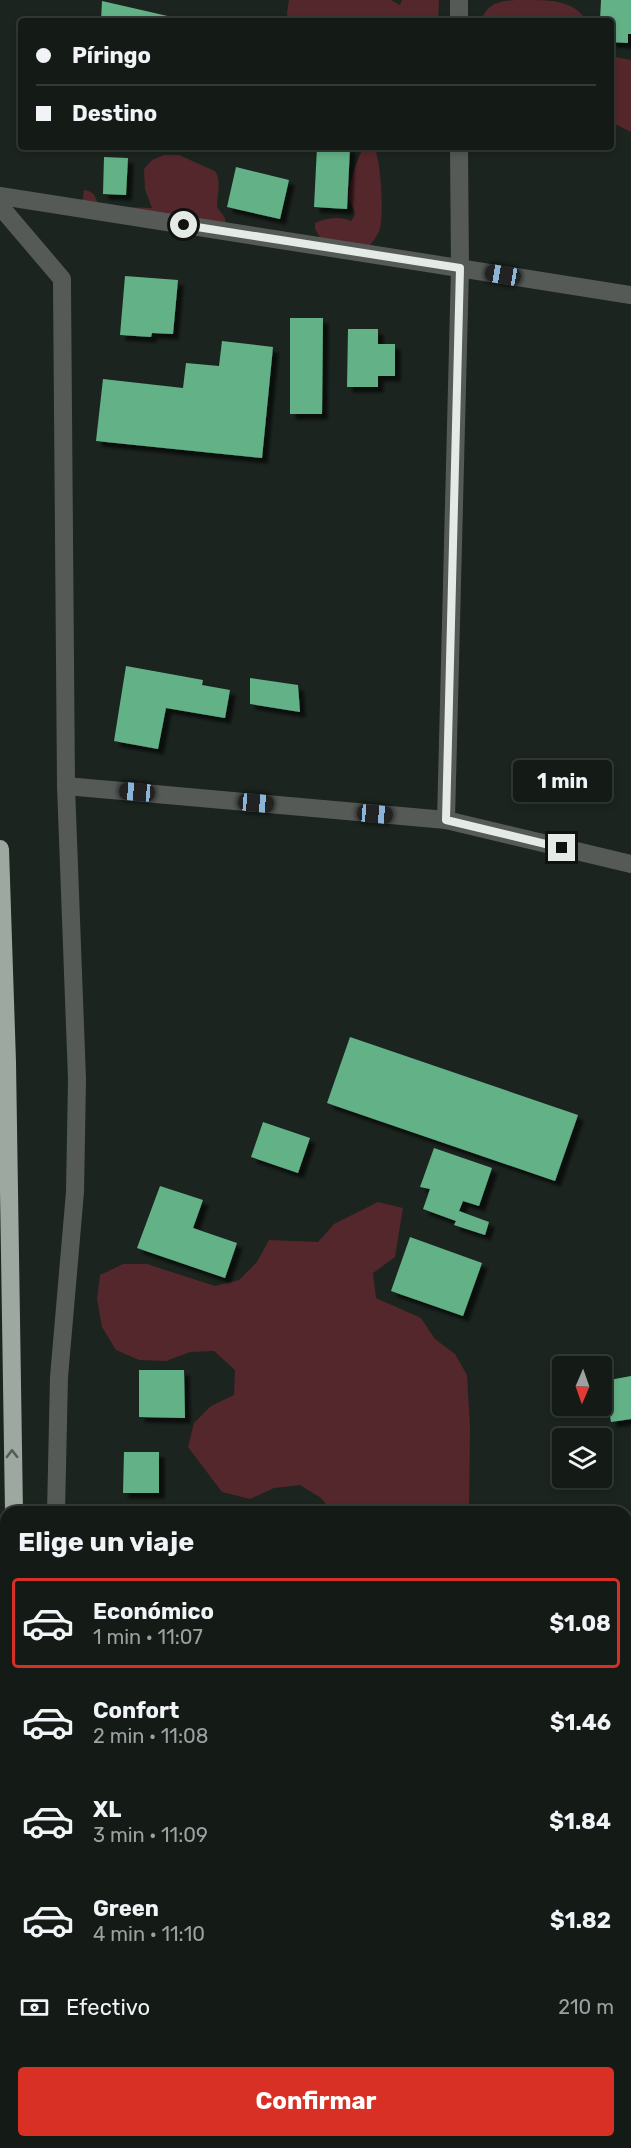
<!DOCTYPE html>
<html lang="es">
<meta charset="utf-8">
<style>
body{margin:0;font-family:Rubik,sans-serif;background:#1d241f;color:#f1f3f6;height:100vh;display:flex;flex-direction:column;font-size:22px;white-space:nowrap}
*{box-sizing:border-box;margin:0}
p{font-size:20px;color:#9da1a1}
.icon{flex:none;width:33px;height:33px;fill:none;stroke:currentColor;stroke-width:2;stroke-linecap:round;stroke-linejoin:round}
.map{position:relative;flex:1;overflow:hidden}
.details{position:absolute;left:0px;top:1506px;width:632px;height:642px;display:flex;flex-direction:column;background:#141b16;border-radius:18px 18px 0 0;box-shadow:0 3px 9px #0003,0 0 0 2px #333935}
.details>*{flex:none}
.top-card{position:absolute;left:18px;top:18px;width:596px;height:132px;border-radius:6px;box-shadow:0 3px 9px #0003,0 0 0 2px #333935;display:grid;align-content:center;height:132px;padding:0 18px;background:#141b16}
.needle{width:39px;rotate:182deg}
.fabs{position:absolute;left:552px;top:1356px;display:grid;gap:12px}
.fabs a{display:grid;place-items:center;width:60px;height:60px;border-radius:6px;background:#141b16;box-shadow:0 3px 9px #0003,0 0 0 2px #333935;font-size:30px}
.end{position:absolute;width:27px;height:27px;margin:-14px;border:8px solid #e4ebe7;background:#111;box-shadow:0 0 0 3px #111}
.from{border-radius:50%}
.bubble{position:absolute;height:42px;border-radius:6px;background:#141b16;box-shadow:0 3px 9px #0003,0 0 0 2px #333935;font-size:20px;font-weight:700;line-height:42px;text-align:center}
.car{position:absolute;width:18px;height:36px;margin:-18px -9px;border-radius:8px;box-shadow:0 0 4px 2px #0007;background:linear-gradient(#222 24%,#8ab4d8 0 40%,#222 0 76%,#8ab4d8 0 86%,#222 0)}
.top-card b{display:flex;align-items:center;gap:21px;height:57px;font-size:22px}
.top-card b+b{border-top:2px solid #333935}
.top-card i{width:15px;height:15px;background:#f1f3f6}
ul{padding:0;list-style:none}
li{display:flex;align-items:center;gap:18px;height:90px;margin:0 12px 9px;padding:0 6px;border:3px solid transparent;border-radius:6px}
li div{flex:1}
li b{display:block;font-size:22px}
li em{font-style:normal;font-weight:700}
li.selected{border-color:#d93025}
li>.icon{width:54px;height:54px;stroke-width:1.5}
h2{padding:0 18px;font-size:27px;line-height:72px}
.pay{display:flex;align-items:center;gap:15px;height:66px;padding:0 18px;font-size:22px}
.pay p{margin-inline-start:auto}
.action{display:flex;gap:12px;margin-top:auto;padding:12px 18px}
.action a{flex:1;height:69px;border-radius:6px;background:#d93025;color:#fff;font-size:24px;font-weight:700;line-height:69px;text-align:center}
.map>svg:first-child{display:block}
</style>
<div class="map">
<svg width="631" height="2148" viewBox="0 0 631 2148">
<defs>
<filter id="shadow"><feDropShadow dx="5.5" dy="5.5" stdDeviation="1.5" flood-color="#0009"/></filter>
</defs>
<rect width="100%" height="100%" fill="#1b241e"/>
<g fill="#54272c">
<polygon points="289,0 391,0 400,5 402,0 439,0 438,21 288,21 287,13"/>
<path d="M527,0C551,0 573,0 587,21H481C488,0 503,0 527,0Z"/>
<polygon points="610,56 631,60 631,132 611,122"/>
<path d="M364,147H374C381,159 384,214 380,228C378,236 372,242 367,249L322,241L315,229V223C327,218 340,216 351,221C359,212 352,208 349,199C347,187 358,157 364,147Z"/>
<path d="M164,155H179L215,171C222,181 217,195 217,207L225,218L226,224L82,203L84,190C92,191 95,194 97,202L103,206L152,208L145,189L144,169L152,160Z"/>
<polygon points="378,1202 403,1208 395,1257 373,1273 376,1298 421,1318 435,1339 455,1354 467,1375 470,1426 469,1512 332,1512 321,1498 300,1485 274,1488 250,1499 222,1492 188,1447 194,1423 211,1406 234,1395 235,1370 214,1351 190,1352 166,1361 139,1360 116,1350 102,1327 97,1299 100,1275 123,1264 147,1264 215,1286 239,1280 257,1262 269,1240 318,1242 334,1224"/>
</g>
<g fill="#64b187" filter="url(#shadow)">
<polygon points="601,0 631,0 631,34 628,34 628,43 610,42 610,21 600,21"/>
<polygon points="102,1 172,17 172,21 101,21"/>
<polygon points="317,147 350,147 347,209 314,207"/>
<polygon points="104,157 128,158 126,195 103,194"/>
<polygon points="236,167 289,180 280,219 227,207"/>
<polygon points="125,276 178,280 173,334 152,333 151,337 120,335"/>
<polygon points="290,318 323,318 322,414 290,414"/>
<polygon points="348,329 378,329 378,344 395,344 395,376 378,376 378,387 347,387"/>
<polygon points="222,341 273,347 262,458 96,441 103,379 183,388 186,363 219,366"/>
<polygon points="126,666 203,680 202,685 230,690 225,718 166,708 158,749 114,741"/>
<polygon points="250,678 298,685 300,712 250,704"/>
<polygon points="350,1037 578,1115 555,1181 327,1103"/>
<polygon points="263,1122 310,1138 298,1173 251,1157"/>
<polygon points="434,1148 492,1168 479,1206 463,1201 459,1211 489,1222 485,1235 454,1225 456,1221 423,1209 430,1189 420,1187"/>
<polygon points="160,1186 203,1200 193,1228 237,1243 225,1278 137,1248"/>
<polygon points="410,1237 482,1263 463,1316 391,1291"/>
<polygon points="139,1370 184,1370 185,1418 139,1417"/>
<polygon points="631,1376 631,1419 611,1422 604,1381"/>
<polygon points="124,1452 159,1452 159,1493 123,1493"/>
</g>
<g fill="none" stroke-linecap="round" stroke-linejoin="round">
<g stroke="#555a57" stroke-width="18">
<polyline points="459,0 459,21"/>
<polyline points="0,196 631,295"/>
<polyline points="0,206 62,279 62,285 66,786 77,1079 75,1192 59,1377 56,1512"/>
<polyline points="66,786 446,820 631,864"/>
<polyline points="446,820 460,268 459,147"/>
<polyline points="626,1755 631,1755"/>
</g>
<g stroke="#9ca8a0" stroke-width="18">
<polyline points="0,849 7,1062 14,1512"/>
<polyline points="6,1863 6,1963"/>
<polyline points="17,2142 18,2148"/>
</g>
</g>
<defs><path id="oneway-chevron" d="M-2-3.5L2.5 0L-2 3.5" fill="none" stroke-width="1.6" stroke-linecap="round" stroke-linejoin="round" transform="scale(1.5)"/></defs>
<use stroke="#525a55" href="#oneway-chevron" transform="translate(12 1454) rotate(-91)"/>
<g fill="none" stroke-linecap="round" stroke-linejoin="round">
<polyline stroke="#e4ebe7" stroke-width="8" points="184,225 460,268 446,820 562,848"/>
</g>
</svg>
<div class="fabs">
<a><svg class="needle" viewBox="-14 -14 28 28"><path d="M0-13l5 13h-10z" fill="#e53935"/><path d="M0 13l5-13h-10z" fill="#9da1a1"/></svg></a>
<a><svg class="icon" aria-label="layers" viewBox="0 0 24 24"><path d="M12 4l9 5-9 5-9-5zM3 14l9 5 9-5"/></svg></a>
</div>
<i class="end from" style="left:184px;top:225px"></i>
<i class="end" style="left:562px;top:848px"></i>
<div class="bubble" style="left:513px;top:760px;width:99px">1 min</div>
<i class="car" style="left:503px;top:275px;rotate:280deg"></i>
<i class="car" style="left:137px;top:792px;rotate:275deg"></i>
<i class="car" style="left:256px;top:803px;rotate:95deg"></i>
<i class="car" style="left:375px;top:814px;rotate:95deg"></i>
<div class="top-card">
<b><i class="from"></i>Píringo</b>
<b><i></i>Destino</b>
</div>
<section class="details">
<h2>Elige un viaje</h2>
<ul>
<li class="selected"><svg class="icon" aria-label="car" viewBox="0 0 24 24"><path d="M5 17H2v-5l4-1 3-4h7l3 4 3 1v5h-3M9 17h6M6 11h13"/><circle cx="7" cy="17" r="2"/><circle cx="17" cy="17" r="2"/></svg><div><b>Económico</b><p>1 min · 11:07</p></div><em>$1.08</em></li>
<li><svg class="icon" aria-label="car" viewBox="0 0 24 24"><path d="M5 17H2v-5l4-1 3-4h7l3 4 3 1v5h-3M9 17h6M6 11h13"/><circle cx="7" cy="17" r="2"/><circle cx="17" cy="17" r="2"/></svg><div><b>Confort</b><p>2 min · 11:08</p></div><em>$1.46</em></li>
<li><svg class="icon" aria-label="car" viewBox="0 0 24 24"><path d="M5 17H2v-5l4-1 3-4h7l3 4 3 1v5h-3M9 17h6M6 11h13"/><circle cx="7" cy="17" r="2"/><circle cx="17" cy="17" r="2"/></svg><div><b>XL</b><p>3 min · 11:09</p></div><em>$1.84</em></li>
<li><svg class="icon" aria-label="car" viewBox="0 0 24 24"><path d="M5 17H2v-5l4-1 3-4h7l3 4 3 1v5h-3M9 17h6M6 11h13"/><circle cx="7" cy="17" r="2"/><circle cx="17" cy="17" r="2"/></svg><div><b>Green</b><p>4 min · 11:10</p></div><em>$1.82</em></li>
</ul>
<div class="pay"><svg class="icon" aria-label="cash" viewBox="0 0 24 24"><path d="M3 7h18v10H3z"/><circle cx="12" cy="12" r="2"/></svg>Efectivo<p>210 m</p></div>
<div class="action"><a>Confirmar</a></div>
</section>
</div>
